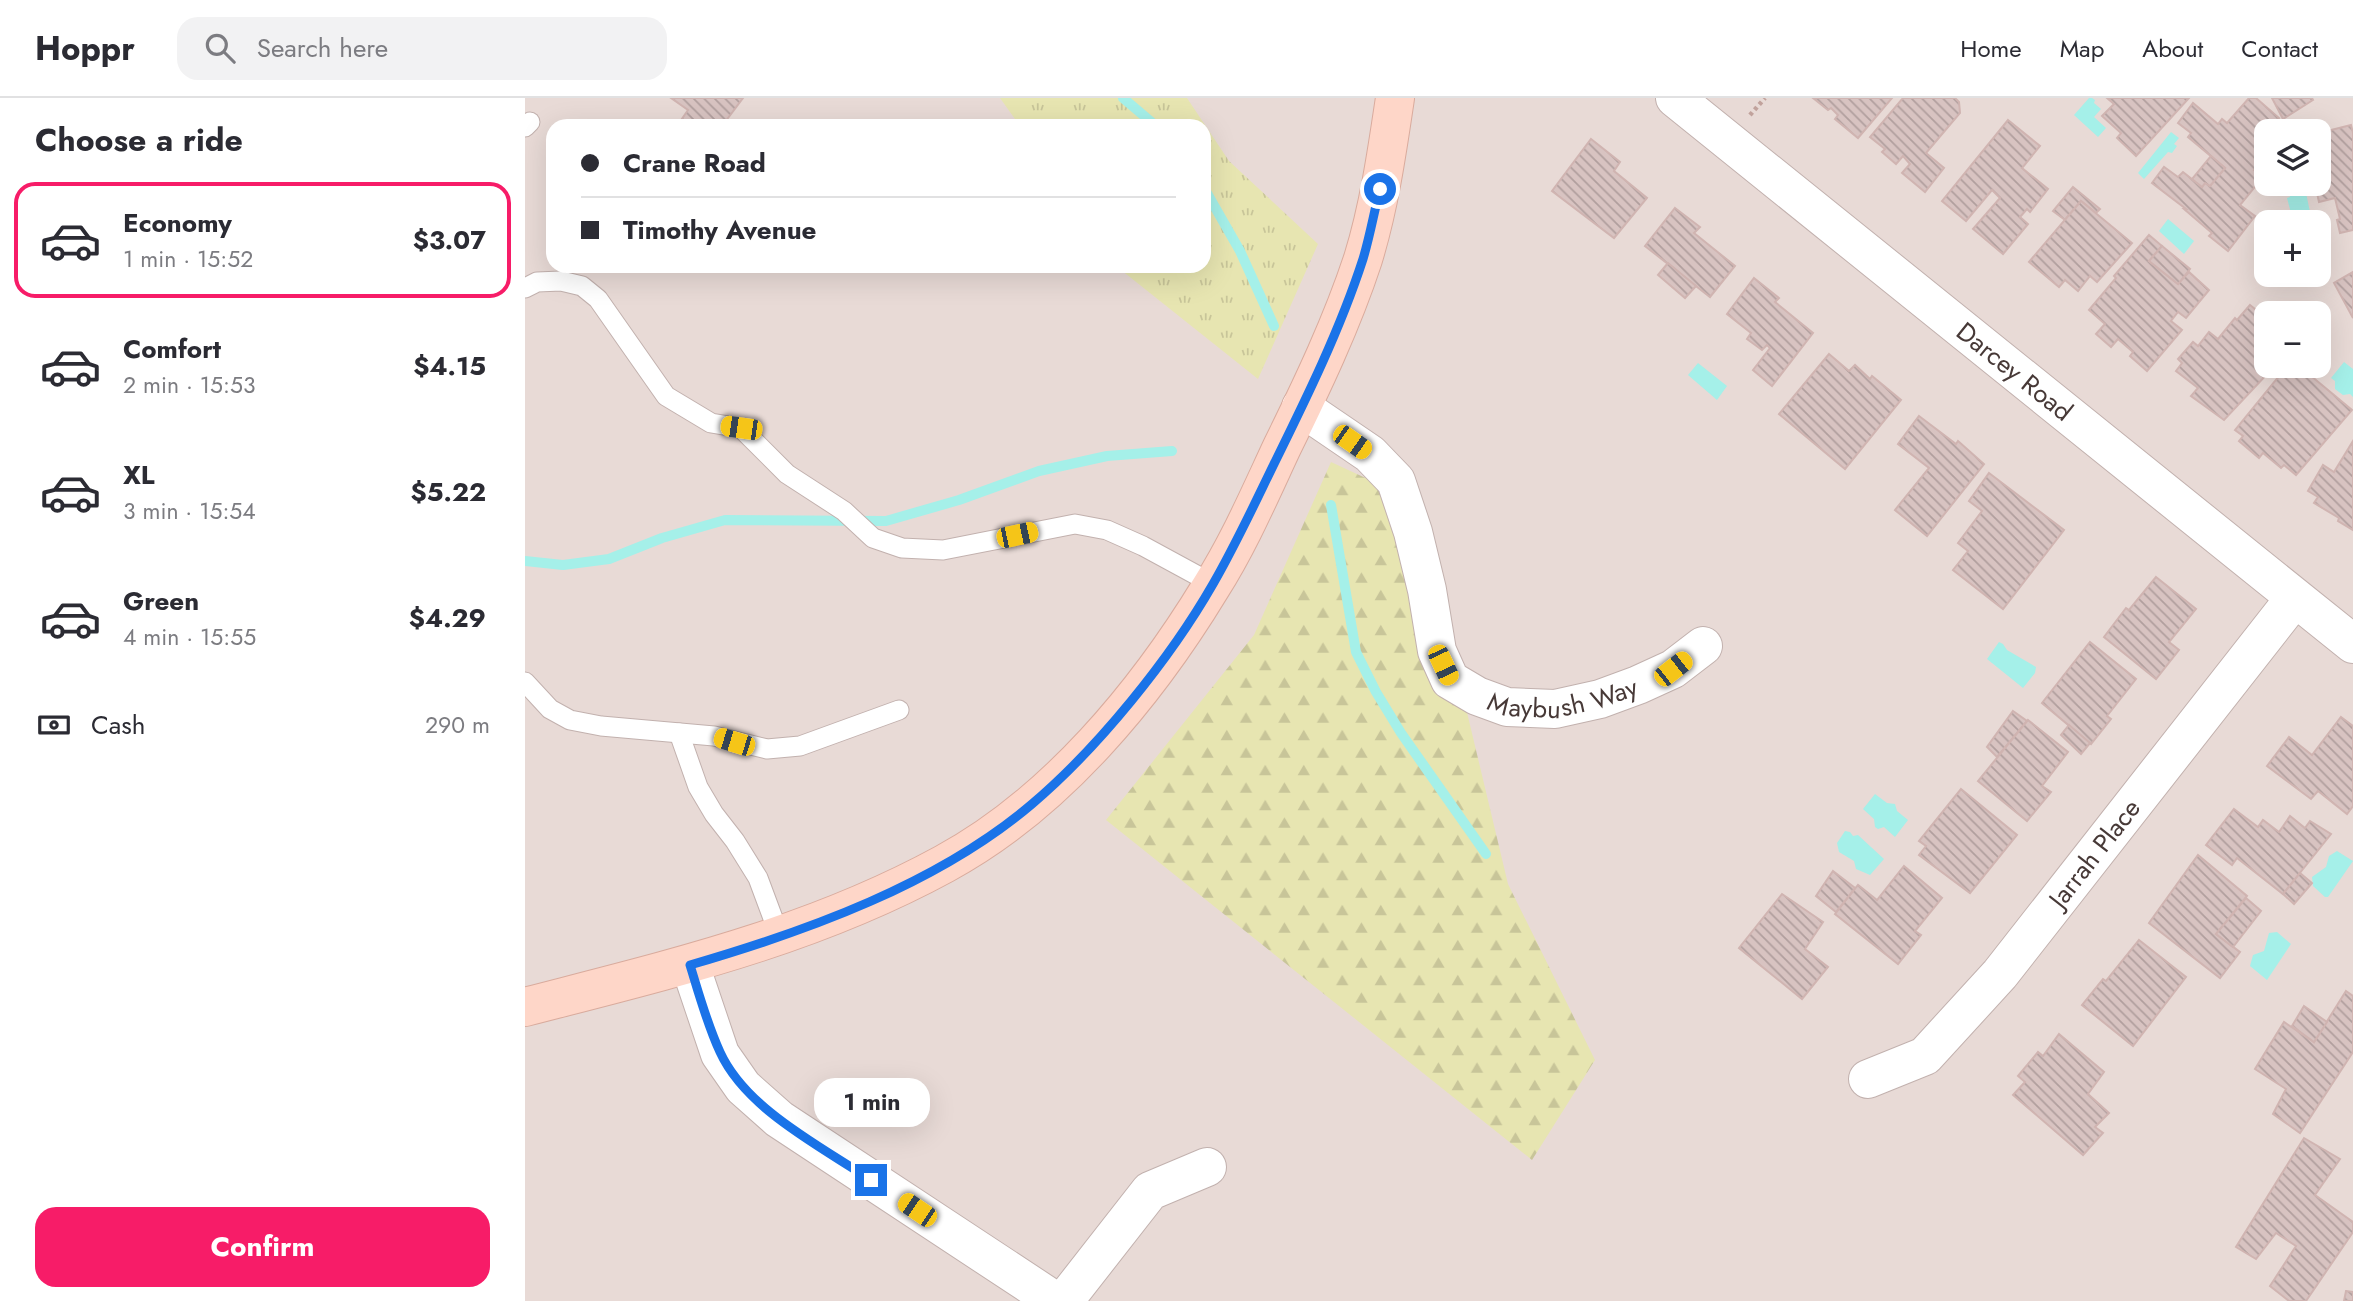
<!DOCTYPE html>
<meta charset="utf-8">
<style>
body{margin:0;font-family:Jost,sans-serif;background:#f2f2f3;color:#2b2b33;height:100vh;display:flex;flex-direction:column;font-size:26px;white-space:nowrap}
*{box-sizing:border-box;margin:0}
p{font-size:23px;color:#7c7c81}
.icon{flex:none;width:38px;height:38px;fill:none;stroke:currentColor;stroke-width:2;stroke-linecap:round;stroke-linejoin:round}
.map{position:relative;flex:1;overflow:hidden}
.panel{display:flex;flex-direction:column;background:#fff;width:525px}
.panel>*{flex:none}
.banner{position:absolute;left:21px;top:21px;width:665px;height:154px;border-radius:21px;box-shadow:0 7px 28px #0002;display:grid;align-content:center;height:154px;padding:0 35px;background:#fff}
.tools{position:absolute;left:1729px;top:21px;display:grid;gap:14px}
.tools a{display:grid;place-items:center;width:77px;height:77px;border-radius:14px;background:#fff;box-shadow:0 7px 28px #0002;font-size:35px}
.end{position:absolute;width:32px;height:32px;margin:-16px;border:9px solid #1a73e8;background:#fff;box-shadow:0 0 0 4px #fff}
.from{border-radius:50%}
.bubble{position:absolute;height:49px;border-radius:21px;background:#fff;box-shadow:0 7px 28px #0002;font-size:23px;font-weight:700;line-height:49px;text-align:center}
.car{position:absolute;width:21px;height:42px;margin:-21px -10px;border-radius:9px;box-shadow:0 0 5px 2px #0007;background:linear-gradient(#f5c518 24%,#345 0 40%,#f5c518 0 76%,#345 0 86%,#f5c518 0)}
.banner b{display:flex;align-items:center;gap:24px;height:66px;font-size:26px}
.banner b+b{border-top:2px solid #e1e1e2}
.banner i{width:18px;height:18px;background:#2b2b33}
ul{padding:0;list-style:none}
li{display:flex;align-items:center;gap:21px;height:116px;margin:0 14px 10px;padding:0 21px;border:4px solid transparent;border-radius:21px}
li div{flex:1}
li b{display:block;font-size:26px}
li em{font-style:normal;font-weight:700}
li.selected{border-color:#f71c68}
li>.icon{width:63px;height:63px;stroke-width:1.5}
h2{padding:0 35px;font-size:32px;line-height:84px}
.pay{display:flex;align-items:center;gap:18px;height:77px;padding:0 35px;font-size:26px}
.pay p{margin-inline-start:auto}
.action{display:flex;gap:14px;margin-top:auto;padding:14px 35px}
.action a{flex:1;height:80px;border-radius:21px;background:#f71c68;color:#fff;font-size:28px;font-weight:700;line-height:80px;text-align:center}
header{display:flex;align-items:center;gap:42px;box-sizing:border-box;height:98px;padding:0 35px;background:#fff;border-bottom:2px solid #e1e1e2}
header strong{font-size:33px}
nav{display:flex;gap:38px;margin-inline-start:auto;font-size:24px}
.search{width:490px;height:63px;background:#f2f2f3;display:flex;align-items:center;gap:18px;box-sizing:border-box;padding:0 24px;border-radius:21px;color:#7c7c81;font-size:26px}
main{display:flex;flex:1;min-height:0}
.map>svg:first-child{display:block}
</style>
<header>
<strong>Hoppr</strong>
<div class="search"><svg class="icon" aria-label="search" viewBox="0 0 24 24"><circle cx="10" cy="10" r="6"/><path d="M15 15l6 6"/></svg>Search here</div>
<nav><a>Home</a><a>Map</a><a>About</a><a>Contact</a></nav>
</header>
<main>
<section class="panel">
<h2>Choose a ride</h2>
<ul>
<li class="selected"><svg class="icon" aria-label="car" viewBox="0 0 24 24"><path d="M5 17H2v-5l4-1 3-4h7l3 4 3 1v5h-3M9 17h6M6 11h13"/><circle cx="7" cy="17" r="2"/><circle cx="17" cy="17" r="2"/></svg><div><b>Economy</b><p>1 min · 15:52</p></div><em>$3.07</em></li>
<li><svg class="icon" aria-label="car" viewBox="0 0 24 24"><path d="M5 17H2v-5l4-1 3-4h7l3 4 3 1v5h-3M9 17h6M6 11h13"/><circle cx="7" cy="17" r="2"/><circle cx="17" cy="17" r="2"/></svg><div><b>Comfort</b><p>2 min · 15:53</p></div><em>$4.15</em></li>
<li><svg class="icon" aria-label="car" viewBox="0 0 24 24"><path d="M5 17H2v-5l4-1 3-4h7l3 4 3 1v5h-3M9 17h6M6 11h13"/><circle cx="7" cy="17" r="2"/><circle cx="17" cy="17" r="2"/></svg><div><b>XL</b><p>3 min · 15:54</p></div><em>$5.22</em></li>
<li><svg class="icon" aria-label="car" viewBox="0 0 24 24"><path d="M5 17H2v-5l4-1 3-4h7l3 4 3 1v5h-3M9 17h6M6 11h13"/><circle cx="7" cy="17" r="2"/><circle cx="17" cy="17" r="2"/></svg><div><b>Green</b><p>4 min · 15:55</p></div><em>$4.29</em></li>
</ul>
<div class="pay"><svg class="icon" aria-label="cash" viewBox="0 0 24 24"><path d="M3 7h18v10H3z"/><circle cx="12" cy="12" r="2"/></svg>Cash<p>290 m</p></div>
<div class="action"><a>Confirm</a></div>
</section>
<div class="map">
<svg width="1828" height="1203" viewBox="0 0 1828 1203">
<defs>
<pattern id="grass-tufts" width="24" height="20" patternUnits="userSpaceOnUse" patternTransform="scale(1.75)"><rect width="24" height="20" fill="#e7e5b1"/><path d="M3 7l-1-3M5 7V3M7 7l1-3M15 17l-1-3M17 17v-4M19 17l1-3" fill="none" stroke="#c8c599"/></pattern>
<pattern id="forest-firs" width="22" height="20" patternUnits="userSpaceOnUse" patternTransform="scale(1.75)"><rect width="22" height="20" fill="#e7e5b1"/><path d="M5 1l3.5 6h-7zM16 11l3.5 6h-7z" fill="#c8c599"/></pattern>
<pattern id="building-back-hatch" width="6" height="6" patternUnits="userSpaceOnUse" patternTransform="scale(1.75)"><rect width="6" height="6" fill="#d8c3c1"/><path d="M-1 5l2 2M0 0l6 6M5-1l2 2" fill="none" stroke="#b19f9e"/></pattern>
</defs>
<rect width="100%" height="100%" fill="#f4eae8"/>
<path fill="#e8dad6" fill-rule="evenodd" d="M0,0H1828V1203H0ZM28,28H679V168H28ZM1741,33H1794V86H1741ZM1741,124H1794V177H1741ZM1741,215H1794V268H1741Z"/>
<polygon fill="url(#grass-tufts)" points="475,0 662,0 704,63 793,146 733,281 591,168 679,168 679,28 495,28"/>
<polygon fill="url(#forest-firs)" points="806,364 860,389 940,606 983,786 1070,962 1007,1062 581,722 729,537"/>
<g fill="#a5f0e9">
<polygon points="1564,0 1567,0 1570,2 1569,5 1576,11 1569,19 1581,30 1573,39 1549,17"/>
<polygon points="1646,34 1654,40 1649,46 1652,48 1647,55 1643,54 1619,81 1613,75"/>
<polygon points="1764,86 1775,86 1778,95 1781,95 1785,114 1782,115 1785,124 1771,124 1769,118 1767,119 1762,100 1765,99 1762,87"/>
<polygon points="1643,121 1669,143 1659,156 1634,133"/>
<polygon points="1819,264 1828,271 1828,299 1825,296 1818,297 1810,291 1810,283 1806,280"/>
<polygon points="1173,265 1202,288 1192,302 1163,277"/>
<polygon points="1474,544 1478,546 1482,552 1511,569 1510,575 1498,590 1462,561"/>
<polygon points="1350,696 1362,705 1370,706 1372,713 1383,722 1370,739 1359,729 1353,731 1350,729 1349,721 1338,711"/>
<polygon points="1320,733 1325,734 1328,738 1333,737 1359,761 1345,777 1331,771 1329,763 1314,754 1312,745"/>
<polygon points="1812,753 1828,763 1803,799 1800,799 1788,788 1787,779 1801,769 1804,758"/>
<polygon points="1752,834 1766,846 1742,882 1725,868 1728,857 1739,853 1744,835"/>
</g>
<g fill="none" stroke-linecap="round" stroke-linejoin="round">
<g stroke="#a5f0e9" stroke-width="10">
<polyline points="598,0 631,28"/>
<polyline points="679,90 715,153 749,228"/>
<polyline points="806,407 831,554 851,594 876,635 961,756"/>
<polyline points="0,463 38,467 84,461 137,440 200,422 361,423 434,402 514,373 582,358 647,353"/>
</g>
</g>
<g fill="url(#building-back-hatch)" stroke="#d0b4b1" stroke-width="2">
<polygon points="146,0 218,0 197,28 152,28 163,12"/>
<polygon points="1288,0 1367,0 1333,40 1310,21 1313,17 1306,10 1303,12"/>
<polygon points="1378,0 1430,0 1434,4 1435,15 1401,55 1419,70 1400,94 1377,75 1385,66 1378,58 1371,66 1357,54 1360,51 1345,39"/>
<polygon points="1582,0 1664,0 1611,58 1592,40 1596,35 1577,18 1589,6"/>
<polygon points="1724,0 1731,0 1754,20 1730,48 1741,57 1729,72 1738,79 1715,107 1730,118 1703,153 1684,138 1687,135 1659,111 1661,111 1627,85 1639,69 1653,79 1658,74 1677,89 1680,85 1685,88 1700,70 1663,39 1666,35 1653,25 1668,5 1693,26 1697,21 1702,25"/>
<polygon points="1747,0 1787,0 1788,2 1758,21"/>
<polygon points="1483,22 1515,48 1497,70 1523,91 1505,114 1502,111 1495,119 1503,126 1478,156 1448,131 1475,100 1467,92 1441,123 1417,103"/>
<polygon points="1826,27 1828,35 1828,132 1815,135 1812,122 1815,121 1810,100 1794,104 1790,86 1794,86 1794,35"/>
<polygon points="1066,41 1095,64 1089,73 1122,100 1089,140 1027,93"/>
<polygon points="1686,58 1700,70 1685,88 1680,85 1677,89 1667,81"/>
<polygon points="1548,89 1575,111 1571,115 1556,103 1540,122 1528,113"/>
<polygon points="1556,103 1607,145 1572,184 1565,178 1553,193 1540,182 1534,189 1504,164"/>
<polygon points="1150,110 1175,129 1169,135 1210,168 1185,199 1120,148"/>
<polygon points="1624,137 1637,148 1624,163 1653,186 1664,174 1684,192 1661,220 1653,214 1646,223 1657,232 1622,273 1605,258 1608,254 1593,241 1586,249 1571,236 1580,226 1564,212 1591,180 1589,178"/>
<polygon points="1637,148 1665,171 1653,186 1624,163"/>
<polygon points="1143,165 1171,188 1160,200 1133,177"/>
<polygon points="1828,174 1828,220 1809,185"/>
<polygon points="1229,180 1254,200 1250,204 1288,235 1247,288 1228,272 1245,250 1242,247 1237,252 1222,241 1226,235 1202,216"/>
<polygon points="1725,207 1741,220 1741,268 1745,273 1699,322 1666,298 1673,290 1651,273 1657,265 1653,261 1668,244 1673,248 1684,234 1693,241 1710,220 1712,222"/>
<polygon points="1304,256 1324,273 1330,267 1345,281 1347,278 1376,302 1320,371 1254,316"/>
<polygon points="1768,268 1774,268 1827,312 1771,377 1759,367 1756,370 1738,355 1734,360 1714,343 1718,338 1710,332 1759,272 1762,275"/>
<polygon points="1394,318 1431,346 1433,343 1459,366 1402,438 1370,412 1404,370 1373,346"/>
<polygon points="1828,343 1828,432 1813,423 1814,420 1789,405 1793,399 1783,393 1798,367 1809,374"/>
<polygon points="1464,375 1539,432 1478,511 1428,472 1443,453 1433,445 1457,413 1444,403"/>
<polygon points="1631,479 1671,511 1644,544 1654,552 1631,581 1579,539 1601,510 1604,512"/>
<polygon points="1565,544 1611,581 1582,618 1586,621 1566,646 1517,605"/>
<polygon points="1488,613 1502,623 1472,659 1462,649"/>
<polygon points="1816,619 1828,628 1828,708 1822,716 1793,693 1786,701 1742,668 1764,639 1787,657"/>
<polygon points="1503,622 1543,654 1517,688 1526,694 1502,723 1453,683"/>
<polygon points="1544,627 1565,645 1556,656 1536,637"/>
<polygon points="1436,691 1492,737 1445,795 1394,757 1401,748 1394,743"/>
<polygon points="1709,711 1733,729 1738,722 1754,734 1765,718 1780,730 1785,723 1806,736 1758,796 1712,760 1707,767 1681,747"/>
<polygon points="1673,757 1722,798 1691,836 1715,854 1695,880 1624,825"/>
<polygon points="1379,768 1417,800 1390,833 1396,837 1373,866 1310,816 1333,787 1352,802"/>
<polygon points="1308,773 1330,790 1311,814 1291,798"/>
<polygon points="1775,775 1787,785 1769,806 1758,796"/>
<polygon points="1257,796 1298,824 1280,851 1303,869 1277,901 1214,850"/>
<polygon points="1721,800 1736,813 1708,849 1691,836"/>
<polygon points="1614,842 1661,879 1608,948 1557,907 1578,881 1581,883"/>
<polygon points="1821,893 1828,898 1828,954 1775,1035 1748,1016 1761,991 1730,971 1759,924 1789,944"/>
<polygon points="1779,908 1802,924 1789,944 1767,928"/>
<polygon points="1534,936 1579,974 1563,996 1584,1015 1570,1029 1578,1035 1558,1057 1488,997 1500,984 1493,978 1513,954 1518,958"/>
<polygon points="1779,1040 1815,1061 1790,1097 1828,1124 1828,1134 1781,1203 1764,1203 1745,1188 1771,1148 1751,1135 1731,1161 1711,1149"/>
<polygon points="1821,1193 1828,1194 1828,1203 1819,1203"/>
</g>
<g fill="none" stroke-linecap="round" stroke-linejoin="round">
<defs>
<g id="lane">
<polyline points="0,29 5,24"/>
<polyline points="0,190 12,184 36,183 57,188 73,201 141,298 186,325 216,330 262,376 319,413 348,440 377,450 418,452 550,426 582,432 618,448 688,486"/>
<polyline points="0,584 25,611 45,622 76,628 189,638 242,651 275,648 374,612"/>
<polyline points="154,635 173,689 189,716 210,743 233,780 255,839"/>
</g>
<g id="street">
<path id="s1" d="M1150,0L1828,546"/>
<path id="s2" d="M776,309L845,356L871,383L888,434L902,492L912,553L925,582L952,598L982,609L1030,611L1075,601L1113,587L1148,571L1178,548"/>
<polyline points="165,867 195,956 218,989 254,1021 530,1203"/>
<path id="s3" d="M1343,981L1400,958L1475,876L1769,501"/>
<polyline points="539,1203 625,1093 682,1069"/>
</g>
<path id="secondary" d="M0,909C146,871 285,839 419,766C530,706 621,596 686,489C714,445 735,396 757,349C787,288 817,225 838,161C854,109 862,54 870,0"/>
</defs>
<use href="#lane" stroke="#c2b1ae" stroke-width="21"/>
<use href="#street" stroke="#c2b1ae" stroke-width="40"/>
<use href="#secondary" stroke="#d9ab9d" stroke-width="40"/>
<polyline stroke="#c1a29c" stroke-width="4.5" stroke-dasharray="3.5 3.5" stroke-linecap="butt" points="1225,17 1240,0"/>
<use href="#lane" stroke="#fff" stroke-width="19"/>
<use href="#street" stroke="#fff" stroke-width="38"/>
<use href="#secondary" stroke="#fed6c8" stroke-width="38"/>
</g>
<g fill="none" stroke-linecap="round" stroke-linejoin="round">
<path stroke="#1a73e8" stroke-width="9" d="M346,1082C295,1048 221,1011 195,954C182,926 174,896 165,867C282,833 413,786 507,706C573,650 645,561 688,486C710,448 729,407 748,368C781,301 815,232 838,161C845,138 849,114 855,91"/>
</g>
<g text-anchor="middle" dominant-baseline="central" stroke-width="5" stroke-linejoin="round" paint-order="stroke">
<g font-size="26" fill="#473937" stroke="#fff">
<text stroke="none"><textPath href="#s1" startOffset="436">Darcey Road</textPath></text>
<text stroke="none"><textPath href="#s2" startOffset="448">Maybush Way</textPath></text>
<text stroke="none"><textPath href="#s3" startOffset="326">Jarrah Place</textPath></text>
</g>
</g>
</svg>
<div class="tools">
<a><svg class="icon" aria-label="layers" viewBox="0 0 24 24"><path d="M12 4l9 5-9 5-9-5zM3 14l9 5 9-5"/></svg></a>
<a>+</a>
<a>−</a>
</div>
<i class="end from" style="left:855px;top:91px"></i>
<i class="end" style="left:346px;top:1082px"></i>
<div class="bubble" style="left:289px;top:980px;width:116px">1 min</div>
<i class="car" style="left:216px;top:330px;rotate:278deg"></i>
<i class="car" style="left:827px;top:344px;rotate:125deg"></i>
<i class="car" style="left:492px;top:437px;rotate:78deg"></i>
<i class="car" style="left:918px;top:567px;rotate:155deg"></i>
<i class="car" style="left:1148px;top:571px;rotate:52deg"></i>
<i class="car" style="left:209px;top:644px;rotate:287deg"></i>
<i class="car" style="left:392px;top:1112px;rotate:304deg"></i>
<div class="banner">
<b><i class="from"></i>Crane Road</b>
<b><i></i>Timothy Avenue</b>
</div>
</div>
</main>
